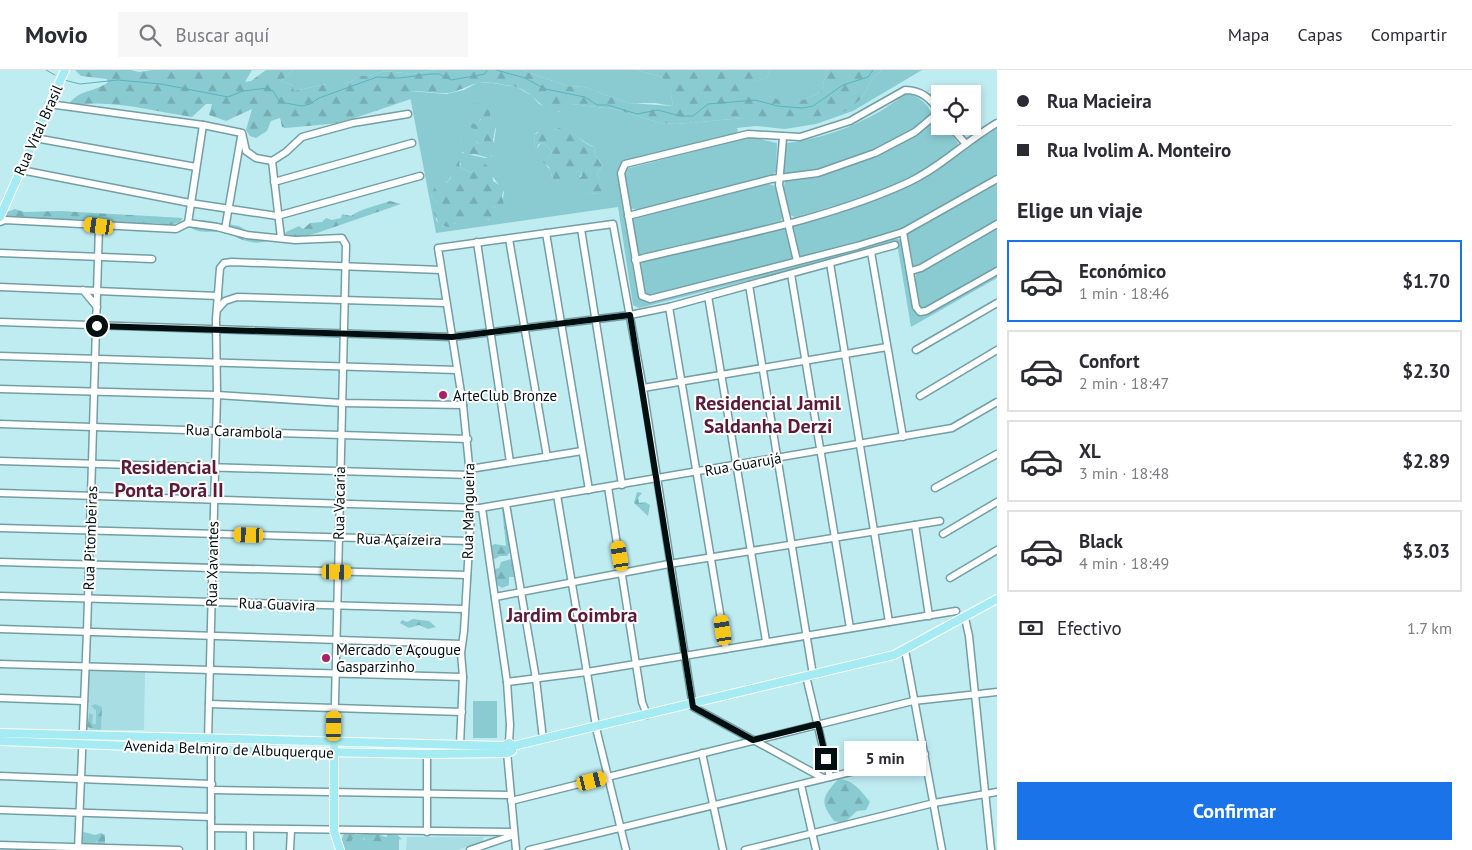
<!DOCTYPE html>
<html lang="es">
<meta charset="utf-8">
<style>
body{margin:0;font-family:"PT Sans",sans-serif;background:#f7f7f7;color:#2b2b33;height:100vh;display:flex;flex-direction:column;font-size:19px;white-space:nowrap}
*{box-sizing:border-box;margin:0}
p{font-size:16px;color:#7c7c81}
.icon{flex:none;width:28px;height:28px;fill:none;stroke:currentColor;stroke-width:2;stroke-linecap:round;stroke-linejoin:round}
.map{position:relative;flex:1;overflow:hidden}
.drawer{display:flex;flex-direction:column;background:#fff;width:475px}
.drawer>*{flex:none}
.banner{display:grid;align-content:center;height:110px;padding:0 20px;background:#fff}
.fabs{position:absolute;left:931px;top:15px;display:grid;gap:10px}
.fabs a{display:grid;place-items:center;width:50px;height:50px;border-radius:0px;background:#fff;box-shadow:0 2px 8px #0003;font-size:25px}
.end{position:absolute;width:22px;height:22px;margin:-11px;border:6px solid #010f11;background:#fff;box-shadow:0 0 0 2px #fff}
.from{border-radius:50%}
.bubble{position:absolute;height:35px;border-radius:0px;background:#fff;box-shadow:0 2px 8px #0003;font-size:16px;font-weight:600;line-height:35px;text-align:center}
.car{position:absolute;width:15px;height:30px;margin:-15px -8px;border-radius:6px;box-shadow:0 0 4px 1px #0007;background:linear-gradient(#f5c518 24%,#345 0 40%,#f5c518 0 76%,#345 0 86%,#f5c518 0)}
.banner b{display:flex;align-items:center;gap:18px;height:48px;font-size:19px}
.banner b+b{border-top:1px solid #e1e1e2}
.banner i{width:12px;height:12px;background:#2b2b33}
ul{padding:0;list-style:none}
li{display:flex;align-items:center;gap:15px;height:82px;margin:0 10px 8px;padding:0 10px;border:2px solid #e1e1e2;border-radius:0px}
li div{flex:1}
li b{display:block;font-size:19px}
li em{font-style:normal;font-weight:600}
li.selected{border-color:#1a73e8}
li>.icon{width:45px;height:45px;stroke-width:1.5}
h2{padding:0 20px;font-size:22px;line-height:60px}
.pay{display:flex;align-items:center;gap:12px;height:55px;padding:0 20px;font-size:19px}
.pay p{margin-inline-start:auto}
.action{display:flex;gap:10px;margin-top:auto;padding:10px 20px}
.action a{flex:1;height:58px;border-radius:0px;background:#1a73e8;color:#fff;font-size:20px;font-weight:600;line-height:58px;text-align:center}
header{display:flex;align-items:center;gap:30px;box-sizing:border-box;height:70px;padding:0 25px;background:#fff;border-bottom:1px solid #e1e1e2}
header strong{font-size:24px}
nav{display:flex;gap:28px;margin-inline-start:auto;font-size:18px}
.search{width:350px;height:45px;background:#f7f7f7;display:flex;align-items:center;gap:12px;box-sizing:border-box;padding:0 18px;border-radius:0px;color:#7c7c81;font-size:19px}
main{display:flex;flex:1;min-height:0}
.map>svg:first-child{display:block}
</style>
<header>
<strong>Movio</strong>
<div class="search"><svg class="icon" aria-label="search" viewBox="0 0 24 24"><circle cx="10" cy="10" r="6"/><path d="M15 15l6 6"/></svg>Buscar aquí</div>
<nav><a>Mapa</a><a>Capas</a><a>Compartir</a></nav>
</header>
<main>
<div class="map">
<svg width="997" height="780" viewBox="0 0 997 780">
<defs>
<pattern id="forest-firs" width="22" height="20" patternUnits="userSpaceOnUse" patternTransform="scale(1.25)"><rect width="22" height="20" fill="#8acbd2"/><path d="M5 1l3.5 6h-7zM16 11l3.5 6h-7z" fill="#75adb3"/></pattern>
</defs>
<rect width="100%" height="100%" fill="#beecf1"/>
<g fill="#a7dde3">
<polygon points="89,599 145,600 144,660 89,660"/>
<polygon points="407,767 483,767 483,771 458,780 406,780"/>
</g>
<g fill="#8acbd2" fill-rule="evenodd">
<polygon points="293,0 435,0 413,4 385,1 369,6 356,6 352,11 345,14 326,14 294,21 293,15 281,11"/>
<polygon points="522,0 636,0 662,7 670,17 673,36 655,33 628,33 584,17 567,16"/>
<polygon points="770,0 827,0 822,19 817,24 806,29 787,34 769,26 753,27 748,13 767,8"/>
<path d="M882,0H922L853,41L816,54L785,59L756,56L737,58L738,63L623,92L617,102L637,223L641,230L649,232L895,168L903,171L918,244L927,245L997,205V208L911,257L897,173L639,238L633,235L618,137L436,163L409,21L446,24L464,20L477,13H492L517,17L532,26L539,34L559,42L571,34L614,39L660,53L677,54L744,48H809L862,28L872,9ZM490,41V49L496,59L492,86L485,88L462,83L461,71L474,70L481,75L484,71L482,64L475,60L481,48L476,44ZM560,57C574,61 581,72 594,77L595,85L603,95L597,104L600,111L598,123L587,124L577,111L582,103L579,101L572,105L562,104L552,108L551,101L546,95V89L552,82L545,74L541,73L535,81L534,65L537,62L553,61ZM451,93H461L460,97L471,103L476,99L493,107L504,122L503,129L493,138L489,150H468L443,157L436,150V132L431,126L435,119C450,110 452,112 451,93Z"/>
<path d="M905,24C917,24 927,33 932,44C894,76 835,102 786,104L782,101L784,77L787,73C828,68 873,50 905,24Z"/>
<path d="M936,48L940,51V56H945L958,73L957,77C909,115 853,131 795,147L790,145L783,121L785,111L819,107L878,84Z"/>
<polygon points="997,56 997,105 899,160 803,188 799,185 793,155 885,126 924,107"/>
<polygon points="750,67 777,73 776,101 773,105 638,140 630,138 624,104 626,99"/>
<polygon points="997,112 997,151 920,195 913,196 907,164"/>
<polygon points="767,113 777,117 784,147 780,151 642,186 638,184 632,151 634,149"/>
<polygon points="781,156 788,160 793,187 789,190 651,226 644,224 641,192"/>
<polygon points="997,157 997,199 926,240 919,238 915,210 916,204"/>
<rect x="473" y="631" width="24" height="37"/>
<polygon points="399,768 399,780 350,780 346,770"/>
</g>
<g fill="url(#forest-firs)">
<path d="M75,0H131L139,2L153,0H252L245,12L251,11L266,0H293L281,11L293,15L294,21L326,14H345L352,11L356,6H369L385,1L413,4L435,0H522L567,16L584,17L628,33L673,36L670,18L662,7L636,0H770L767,8L749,13L753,26H769L787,33L806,29L817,24L822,19L827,0H882L872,9L862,28L846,41L809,48H744L677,54L660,53L614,39L571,34V39C543,50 538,23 516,17C506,15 489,11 478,13C467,15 458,23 445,23C433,23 422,21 410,21L411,29L340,53L286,58L282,57L280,48L271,51L267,61L256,68L250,66L246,60L252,39L226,51L209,45L212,34H206L192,47C151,41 109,28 68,36C77,19 95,23 108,12L107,9L81,6Z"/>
<polygon points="480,32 490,36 490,49 496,55 493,70 496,81 489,88 474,84 466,85 457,77 458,73 473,66 477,73 481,74 484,71 481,64 469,56 473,53 477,55 481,49 473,42 474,35"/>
<path d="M548,56L553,61L560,57C574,59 580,73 594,77L595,85L603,95L597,104L603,118L602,122C593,124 580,126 573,119L574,115H578L576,107H581L582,103L579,101L570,107L563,104L561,115L554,112L549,97L543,92L552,82L545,74L541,73L538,75L535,85L534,65Z"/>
<path d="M452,85L459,89L460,97L471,103L478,96L485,94L492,99L493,111L504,118L502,126L505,140L501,141L495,136L493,138L495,145C490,152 476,152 468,150L462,156L456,153L450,157L440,156L434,143L436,132L431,126L437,112L446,113L451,108L448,101L451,93L448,91Z"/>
<path d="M390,131L401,134L317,163L296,168H283L286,162L299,156L303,159L310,153L322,152L326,148L332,150L341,148L342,144L351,146C362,138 377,136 390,131Z"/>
<polygon points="15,139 24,142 60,141 183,148 180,152 171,155 156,153 130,154 76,149 16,149 6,146 4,143"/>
<path d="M203,150L239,156L248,161L276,165C256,183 237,164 218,162C207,161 203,164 191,158L197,151Z"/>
<polygon points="637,422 642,423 638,428 639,433 645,432 650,435 648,446 634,433"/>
<polygon points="502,439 505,441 512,480 507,486 500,486 495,489 488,484 490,476 495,474 506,476"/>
<polygon points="511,489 515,492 513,496 514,507 509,507 509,515 502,518 496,514 495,499 499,498 501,492"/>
<polygon points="413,549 429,551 436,557 428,559 419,555 409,558 400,553 402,550 407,552"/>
<polygon points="95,634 102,637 101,659 99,660 87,657 89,643 93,645 92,654 96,654 96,640 91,636"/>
<path d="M838,709C853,709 862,722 870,732L866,740L857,741L844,753L834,751C818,730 824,726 838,709Z"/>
<polygon points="382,761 395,763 402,769 380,773 376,771 370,774 365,772 365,768 358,774 353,769 350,773 353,780 345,780 340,772 344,764 350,762 356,765 380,763 382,766 387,767 387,764 383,764"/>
<polygon points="84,762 95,765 101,763 105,765 105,778 96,775 97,770 94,776 81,775 79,765"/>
</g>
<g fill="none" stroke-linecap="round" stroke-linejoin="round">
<g stroke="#58b4bd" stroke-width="1">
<polyline points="46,0 55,5"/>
<polyline points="496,0 525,8 545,19 585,27 597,35 608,35 637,44 658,40 680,46 693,46 708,34 755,30 778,36 802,38 813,36 843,15 868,7 873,0"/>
<polyline points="64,10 80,14 118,10 161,14 228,27 243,21 268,18 273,21 280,32 302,36 310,34 319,28 377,7 399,8 431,4 439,4 451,10 485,4 487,0"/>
</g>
<defs>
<g id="minor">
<polyline points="49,34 203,55 242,63 246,81 256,88 272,91"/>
<path d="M940,41C930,29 922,20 905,20L850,51L800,67L748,64L625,94L621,103L642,226L650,229L857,176L903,162L997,109"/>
<polyline points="950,56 966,74"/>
<polyline points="35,68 196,97"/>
<polyline points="783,68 779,115 797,191"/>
<polyline points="21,100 190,133 277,146 420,106"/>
<polyline points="274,112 412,73"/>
<polyline points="628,146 771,109 818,103 875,83 915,62 940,41"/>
<polyline points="0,152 5,150 176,159 188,153 217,157 247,165 295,170 342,168 346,175 334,673"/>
<polyline points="188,153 203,55"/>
<polyline points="225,159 241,67"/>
<polyline points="581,159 622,415"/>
<polyline points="903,162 916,237 920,242 926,241 997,201"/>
<polyline points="546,163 589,420"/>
<polyline points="281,168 272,91 286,82 302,67 353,53 408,44"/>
<polyline points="509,169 547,387"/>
<polyline points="477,172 510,392"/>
<polyline points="871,182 903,367"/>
<polyline points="0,183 152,189"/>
<path d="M635,190C724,168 825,151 909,112C941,97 966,71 997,53"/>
<polyline points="830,193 889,552"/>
<polyline points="911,201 921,198 997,154"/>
<polyline points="791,204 850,558"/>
<polyline points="749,215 813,605"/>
<polyline points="0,217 218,226"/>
<polyline points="83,220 97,237"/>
<polyline points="708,226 766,571"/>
<polyline points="669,237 726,579"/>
<polyline points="217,240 225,231 237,227 446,233"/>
<polyline points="0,252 452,267 630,245 669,237 895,175"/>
<polyline points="916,280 997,233"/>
<polyline points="0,286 457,300"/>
<polyline points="643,318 887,277"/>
<polyline points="0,319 217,325 342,333 463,335"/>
<polyline points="920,326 997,280"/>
<polyline points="0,354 468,369"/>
<polyline points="0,391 470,405"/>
<polyline points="470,399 582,381"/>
<polyline points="608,417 642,632 647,645"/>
<polyline points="935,418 997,384"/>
<polyline points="0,423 480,438 952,358 997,332"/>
<polyline points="557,425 597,662 626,780"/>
<polyline points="506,434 536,609 543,669"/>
<polyline points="482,438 507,612 510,655 509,673"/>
<polyline points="915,455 929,546"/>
<polyline points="0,458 468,471"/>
<polyline points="943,464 997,432"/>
<polyline points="0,492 467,505"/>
<polyline points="950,508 997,480"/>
<polyline points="0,526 464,539"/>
<polyline points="495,527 669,494 940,451"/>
<polyline points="965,548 969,566 991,780"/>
<polyline points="0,559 461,574"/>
<polyline points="905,580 942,780"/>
<polyline points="0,594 463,607"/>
<polyline points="806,606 830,707"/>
<polyline points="507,612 587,602 956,541"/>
<polyline points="0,628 84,631"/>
<polyline points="209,634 462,642"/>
<polyline points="208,670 217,325 216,249 220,198 224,193 232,192 441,200"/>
<polyline points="460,675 463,607 461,583 464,561 471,442 470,405 463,335 438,178 613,154 643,318 693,637 823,708"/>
<polyline points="507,682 516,780"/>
<polyline points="702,683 723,780"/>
<polyline points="427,684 427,762"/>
<polyline points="0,706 212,714"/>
<polyline points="801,715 816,780"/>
<polyline points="212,720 509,725"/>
<polyline points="511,731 913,631 997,622"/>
<polyline points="0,740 211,747"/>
<polyline points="211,758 514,762"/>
<polyline points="0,775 179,780"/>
<polyline points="78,780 87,562 99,156"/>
<polyline points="211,780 211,670"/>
<polyline points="250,780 250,759"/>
<polyline points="290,780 291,760"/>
<polyline points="470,780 514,765"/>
<polyline points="529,780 925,684"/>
<polyline points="745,780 934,733 997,722"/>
</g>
<g id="major">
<polyline points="0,147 65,0"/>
<polyline points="0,663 504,676 509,673 513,676 894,585 997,529"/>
<polyline points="0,671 263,681 427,684 508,683 512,681 513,676"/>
<polyline points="334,677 334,761 340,780"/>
</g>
</defs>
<use href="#minor" stroke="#739fa4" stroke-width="9"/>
<use href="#major" stroke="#fff" stroke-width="10"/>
<use href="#minor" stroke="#fff" stroke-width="6"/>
<use href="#major" stroke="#a4ebf3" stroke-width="8"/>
</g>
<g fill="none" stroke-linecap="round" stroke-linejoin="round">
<polyline stroke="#010f11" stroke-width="6" points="97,256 452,267 630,245 693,637 753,670 818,654 826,689"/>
</g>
<g fill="#a92168" stroke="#fff" stroke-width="2">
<circle cx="443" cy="325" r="5"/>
<circle cx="326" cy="588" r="5"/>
</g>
<g text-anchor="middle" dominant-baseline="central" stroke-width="4" stroke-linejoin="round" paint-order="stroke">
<g font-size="15" fill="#010f11" stroke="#fff">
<text transform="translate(38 60) rotate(-66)">Rua Vital Brasil</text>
<text transform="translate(234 361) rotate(2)">Rua Carambola</text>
<text transform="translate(743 394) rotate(-10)">Rua Guarujá</text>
<text transform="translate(339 433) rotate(-89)">Rua Vacaria</text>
<text transform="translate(468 441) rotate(-89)">Rua Mangueira</text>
<text transform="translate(90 468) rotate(-88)">Rua Pitombeiras</text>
<text transform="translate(399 469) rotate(1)">Rua Açaízeira</text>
<text transform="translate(212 494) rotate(-89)">Rua Xavantes</text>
<text transform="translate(277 534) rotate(2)">Rua Guavira</text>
<text transform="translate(229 679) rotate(2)">Avenida Belmiro de Albuquerque</text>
</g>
<g font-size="15" fill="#010f11" stroke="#fff" text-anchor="start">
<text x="453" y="325">ArteClub Bronze</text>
<text x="336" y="579">Mercado e Açougue<tspan x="336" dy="17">Gasparzinho</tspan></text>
</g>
<g font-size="20" font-weight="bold" fill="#5a1a38" stroke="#fff">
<text x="768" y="333">Residencial Jamil<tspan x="768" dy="23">Saldanha Derzi</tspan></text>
<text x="169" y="397">Residencial<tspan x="169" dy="23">Ponta Porã II</tspan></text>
<text x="572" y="545">Jardim Coimbra</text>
</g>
</g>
</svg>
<div class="fabs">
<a><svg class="icon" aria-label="locate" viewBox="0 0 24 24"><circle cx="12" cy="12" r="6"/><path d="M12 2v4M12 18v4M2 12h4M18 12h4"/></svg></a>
</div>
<i class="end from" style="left:97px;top:256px"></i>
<i class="end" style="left:826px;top:689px"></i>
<div class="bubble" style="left:844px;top:671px;width:82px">5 min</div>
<i class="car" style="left:99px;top:156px;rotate:278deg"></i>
<i class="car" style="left:249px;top:465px;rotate:272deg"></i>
<i class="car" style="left:620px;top:486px;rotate:350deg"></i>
<i class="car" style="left:337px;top:502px;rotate:91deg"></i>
<i class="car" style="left:723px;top:560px;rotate:351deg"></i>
<i class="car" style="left:334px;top:656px;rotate:1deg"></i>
<i class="car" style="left:592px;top:711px;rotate:76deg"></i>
</div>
<section class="drawer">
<div class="banner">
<b><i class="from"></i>Rua Macieira</b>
<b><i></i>Rua Ivolim A. Monteiro</b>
</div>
<h2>Elige un viaje</h2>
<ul>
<li class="selected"><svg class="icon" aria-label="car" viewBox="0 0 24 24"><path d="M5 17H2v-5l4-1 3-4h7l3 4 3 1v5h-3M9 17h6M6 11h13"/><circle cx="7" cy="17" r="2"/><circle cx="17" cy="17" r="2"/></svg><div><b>Económico</b><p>1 min · 18:46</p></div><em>$1.70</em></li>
<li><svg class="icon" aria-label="car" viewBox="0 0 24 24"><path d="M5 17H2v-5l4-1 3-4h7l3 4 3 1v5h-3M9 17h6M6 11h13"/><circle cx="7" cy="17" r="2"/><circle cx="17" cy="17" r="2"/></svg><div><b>Confort</b><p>2 min · 18:47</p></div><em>$2.30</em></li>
<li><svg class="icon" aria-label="car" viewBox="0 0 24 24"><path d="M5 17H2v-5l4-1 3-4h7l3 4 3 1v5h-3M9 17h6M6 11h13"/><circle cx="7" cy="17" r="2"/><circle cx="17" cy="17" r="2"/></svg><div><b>XL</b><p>3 min · 18:48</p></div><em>$2.89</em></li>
<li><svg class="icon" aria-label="car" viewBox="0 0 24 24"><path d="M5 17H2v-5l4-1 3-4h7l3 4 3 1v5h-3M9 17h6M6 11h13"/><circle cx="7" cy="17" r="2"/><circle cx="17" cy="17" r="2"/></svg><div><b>Black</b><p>4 min · 18:49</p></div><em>$3.03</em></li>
</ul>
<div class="pay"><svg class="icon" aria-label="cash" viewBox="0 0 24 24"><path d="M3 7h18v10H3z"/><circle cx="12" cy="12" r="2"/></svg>Efectivo<p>1.7 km</p></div>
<div class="action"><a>Confirmar</a></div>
</section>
</main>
